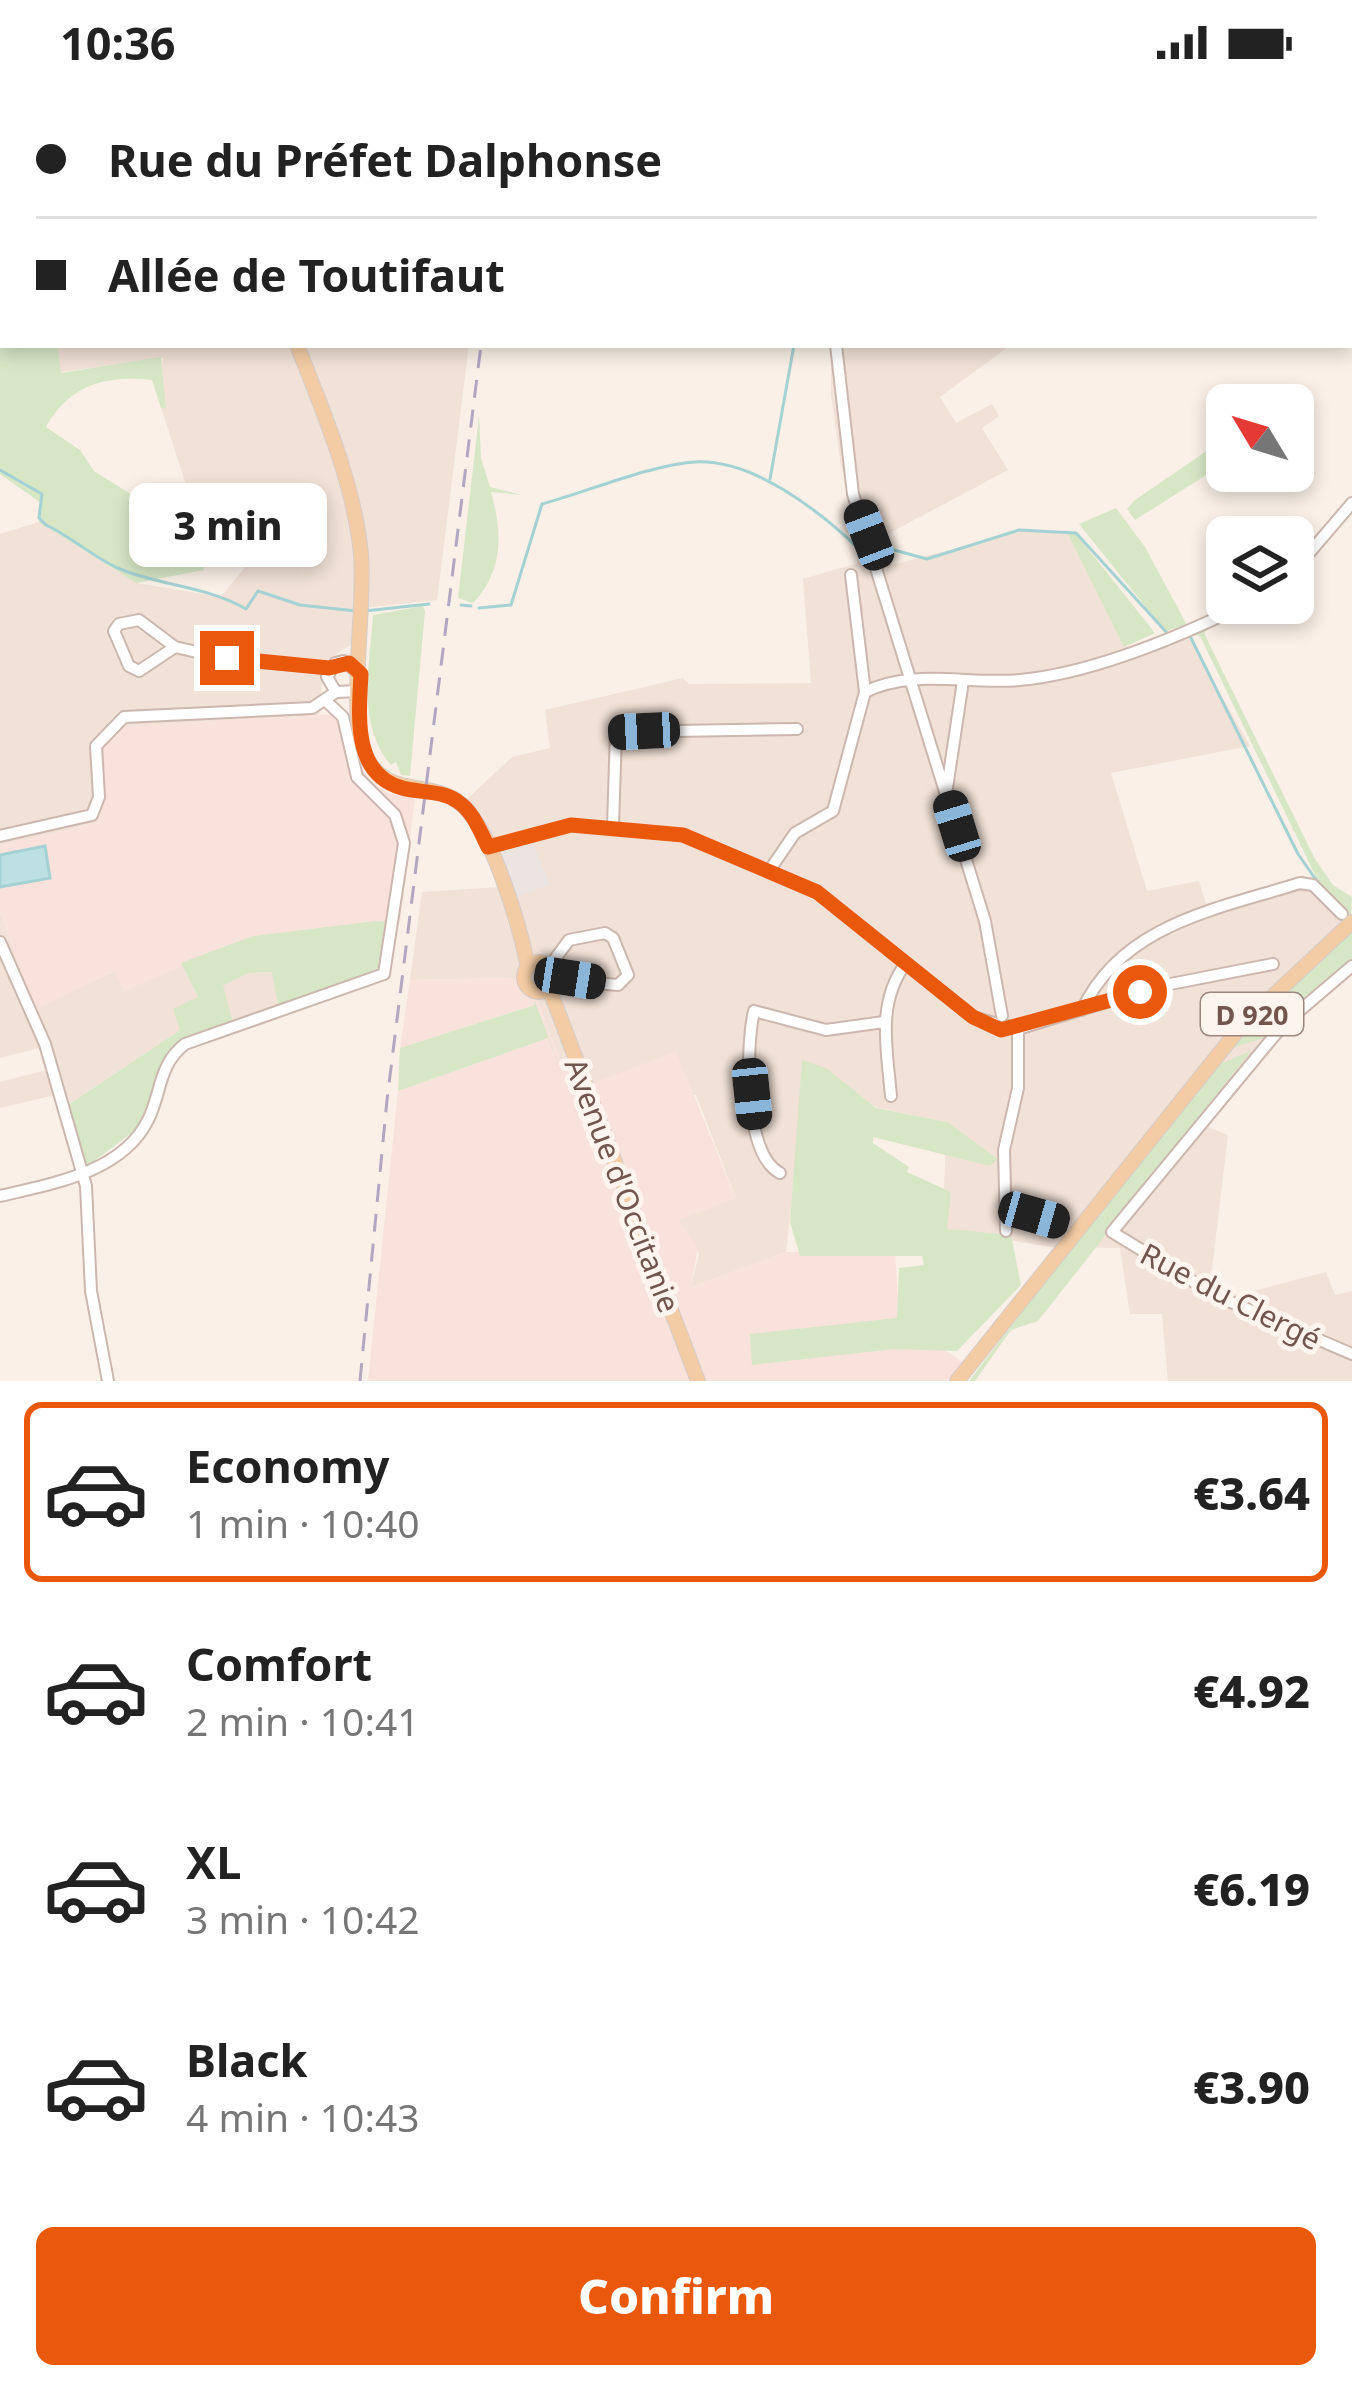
<!DOCTYPE html>
<meta charset="utf-8">
<style>
body{margin:0;font-family:"Noto Sans",sans-serif;background:#f6f6f6;color:#222;height:100vh;display:flex;flex-direction:column;font-size:45px;white-space:nowrap}
*{box-sizing:border-box;margin:0}
p{font-size:39px;color:#767676}
.icon{flex:none;width:66px;height:66px;fill:none;stroke:currentColor;stroke-width:2;stroke-linecap:round;stroke-linejoin:round}
.map{position:relative;height:1297px;overflow:hidden}
.sheet{display:flex;flex-direction:column;background:#fff;flex:1}
.sheet>*{flex:none}
.top-card{position:absolute;left:0px;top:0px;width:1353px;height:264px;box-shadow:0 6px 18px #0003;display:grid;align-content:center;height:264px;padding:0 36px;background:#fff}
.needle{width:78px;rotate:308deg}
.controls{position:absolute;left:1206px;top:300px;display:grid;gap:24px}
.controls a{display:grid;place-items:center;width:108px;height:108px;border-radius:18px;background:#fff;box-shadow:0 6px 18px #0003;font-size:60px}
.end{position:absolute;width:54px;height:54px;margin:-27px;border:15px solid #ea580c;background:#fff;box-shadow:0 0 0 6px #fff}
.from{border-radius:50%}
.bubble{position:absolute;height:84px;border-radius:18px;background:#fff;box-shadow:0 6px 18px #0003;font-size:39px;font-weight:800;line-height:84px;text-align:center}
.car{position:absolute;width:36px;height:72px;margin:-36px -18px;border-radius:15px;box-shadow:0 0 9px 3px #0007;background:linear-gradient(#222 24%,#8ab4d8 0 40%,#222 0 76%,#8ab4d8 0 86%,#222 0)}
.top-card b{display:flex;align-items:center;gap:42px;height:114px;font-size:45px}
.top-card b+b{border-top:3px solid #e0e0e0}
.top-card i{width:30px;height:30px;background:#222}
ul{padding:21px 0 0;list-style:none}
li{display:flex;align-items:center;gap:36px;height:180px;margin:0 24px 18px;padding:0 12px;border:6px solid transparent;border-radius:18px}
li div{flex:1}
li b{display:block;font-size:45px}
li em{font-style:normal;font-weight:800}
li.current{border-color:#ea580c}
li>.icon{width:108px;height:108px;stroke-width:1.5}
.action{display:flex;gap:24px;margin-top:auto;padding:24px 36px}
.action a{flex:1;height:138px;border-radius:18px;background:#ea580c;color:#fff;font-size:48px;font-weight:800;line-height:138px;text-align:center}
.status{display:flex;justify-content:space-between;align-items:center;height:84px;padding:0 60px;background:#fff;direction:ltr}
.status svg{height:33px;fill:currentColor}
.map>svg:first-child{display:block}
</style>
<div class="status"><b>10:36</b><svg viewBox="0 0 49 12"><path d="M0 12V9h3v3zM5 12V6h3v6zM10 12V3h3v9zM15 12V0h3v12zM26 1h20v11H26zM47 4h2v5h-2z"/></svg></div>
<div class="map">
<svg width="1352" height="1297" viewBox="0 0 1352 1297">
<rect width="100%" height="100%" fill="#faf0e7"/>
<g fill="#f1e1d6">
<polygon points="6,261 469,261 437,516 352,525 352,560 324,578 319,631 127,642 100,664 101,730 89,741 0,761 0,450 39,438 136,499 221,513 244,484 203,454 160,320 163,274 61,288"/>
<polygon points="831,261 1011,261 940,313 956,339 992,320 999,332 982,344 1008,386 882,453 892,481 1023,447 1070,449 1126,563 1185,547 1250,662 1111,689 1147,807 1199,797 1206,820 1304,791 1352,840 1352,890 1300,931 1208,1043 1228,1051 1211,1193 1237,1211 1326,1188 1335,1211 1352,1207 1352,1297 1168,1297 1162,1230 1130,1230 1120,1164 1050,1163 942,1145 947,1038 878,1024 816,986 806,986 786,1168 691,1203 699,1170 677,1136 736,1114 696,1011 573,1007 538,919 515,894 410,896 422,808 512,802 518,812 482,731 467,715 512,673 550,664 545,626 683,594 689,600 811,599 803,495 868,476 841,382 831,311"/>
<polygon points="0,828 35,925 114,887 125,907 181,879 198,913 180,946 68,1021 66,1011 55,1011 0,1024 0,998 50,985 43,963 0,974"/>
<polygon points="273,888 279,927 234,943 222,901 249,889"/>
</g>
<g fill="#f9e1dc">
<polygon points="352,629 357,677 370,697 389,710 415,714 400,838 253,852 125,907 113,887 35,926 0,828 0,761 89,741 101,730 100,663 127,642"/>
<polygon points="515,894 538,919 573,1007 676,967 736,1115 678,1136 698,1163 691,1203 786,1168 895,1167 899,1233 962,1278 948,1297 368,1297 398,1007 548,954 535,921 400,964 410,896"/>
</g>
<polygon fill="#ebe4e0" points="531,755 550,800 518,813 497,767"/>
<g fill="#d7e7c6">
<path d="M0,257L57,261L61,289L161,273L166,324H161L152,296C106,291 69,301 46,343L80,366L94,387L196,451L204,486L136,499L39,438L41,419L0,390Z"/>
<path d="M479,332L481,374L490,403L522,411L491,408C503,449 503,488 473,519L458,514Z"/>
<polygon points="1227,353 1227,378 1135,436 1127,425 1135,416"/>
<polygon points="1116,424 1145,463 1187,541 1165,547 1079,440"/>
<polygon points="1068,450 1076,450 1155,549 1124,563"/>
<path d="M423,522L425,527L410,692L401,691L396,678L391,681C356,641 370,580 373,531Z"/>
<polygon points="1219,537 1204,549 1315,775 1333,801 1352,813 1351,832 1313,797 1287,798 1316,793 1200,552 1191,550"/>
<polygon points="376,837 389,838 383,885 376,893 279,927 272,888 249,889 223,901 234,943 181,960 141,1042 85,1084 68,1021 180,946 173,925 198,913 181,879 253,852"/>
<polygon points="1352,844 1352,878 1267,953 1232,964"/>
<polygon points="534,915 560,984 548,954 398,1007 400,964 535,921"/>
<polygon points="1251,967 1038,1237 1011,1246 975,1297 969,1297 1148,1064 1220,980"/>
<polygon points="802,976 826,984 876,1024 947,1038 998,1075 990,1082 873,1053 873,1059 909,1083 907,1088 951,1108 947,1145 1011,1151 1021,1201 957,1267 894,1265 752,1281 750,1250 897,1234 899,1184 924,1181 922,1172 800,1172 790,1138"/>
</g>
<polygon fill="#bde1e2" stroke="#a4d1d3" stroke-width="3" points="45,762 50,794 0,803 0,771"/>
<g fill="none" stroke-linecap="round" stroke-linejoin="round">
<g stroke="#a4d1d3" stroke-width="3">
<polyline points="879,3 881,0"/>
<path d="M0,386L42,410L39,434L46,441C72,453 94,474 120,485C162,502 209,503 246,525L258,507L300,521L356,527"/>
<polyline points="770,395 794,261"/>
<polyline points="872,460 927,475 1019,446 1076,449 1168,550"/>
<polyline points="461,521 471,522"/>
<path d="M479,524L511,521L542,420C587,408 650,381 695,378C753,375 818,426 857,463L862,461"/>
<polyline points="365,527 429,520"/>
<polyline points="1190,552 1298,770 1321,803"/>
</g>
<defs>
<g id="minor">
<polyline points="400,3 400,0"/>
<polyline points="456,3 457,0"/>
<polyline points="605,3 606,0"/>
<polyline points="899,3 900,0"/>
<polyline points="0,44 3,53"/>
<polyline points="0,100 3,97"/>
<polyline points="836,261 853,410 985,837 1002,932"/>
<polyline points="1293,488 1352,419"/>
<polyline points="851,491 865,608"/>
<polyline points="175,563 139,587 129,582 114,547 119,540 139,536 175,563 227,575 329,584"/>
<polyline points="358,588 343,577 335,579 327,593 336,608 360,607"/>
<polyline points="947,704 963,597"/>
<polyline points="613,742 616,648 797,645"/>
<polyline points="0,752 92,731 99,713 96,662 124,633 312,624 336,608"/>
<polyline points="488,763 571,741 683,751 817,808 973,933 994,939"/>
<path d="M769,787L795,749L833,727L865,608C912,584 969,601 1020,596C1095,589 1181,552 1248,519"/>
<polyline points="0,858 45,960 86,1102 91,1207 108,1297"/>
<polyline points="1352,882 1284,940 1112,1148 1217,1212 1352,1270"/>
<polyline points="549,883 569,856 605,849 613,854 628,891 618,901 553,895"/>
<path d="M1082,926C1122,840 1218,825 1300,799L1313,801L1342,830"/>
<polyline points="1008,942 1018,945 1155,903 1273,880"/>
<path d="M891,1012C887,965 876,919 906,879"/>
<path d="M780,1089C743,1070 746,962 754,927L826,946L884,938"/>
<path d="M0,1112C50,1100 122,1089 148,1036C162,1008 158,981 185,960L384,890L404,759L395,731L357,693L343,633L327,618"/>
<polyline points="1008,1123 1061,1139"/>
<polyline points="1006,1147 1004,1066 1018,1004 1018,945"/>
</g>
<g id="major">
<polyline points="197,0 198,3"/>
<path d="M297,261C323,327 354,399 361,470C366,520 347,630 365,670C384,714 425,696 457,717C491,739 520,844 528,883"/>
<circle cx="539" cy="893" r="15"/>
<polyline points="549,904 698,1297"/>
<polyline points="957,1297 1242,941 1352,838"/>
</g>
</defs>
<use href="#minor" stroke="#cbb7ae" stroke-width="14"/>
<use href="#major" stroke="#d5ccca" stroke-width="16"/>
<use href="#minor" stroke="#fff" stroke-width="10"/>
<use href="#major" stroke="#f3cca5" stroke-width="14"/>
<g stroke="#b2a6c3" stroke-width="3" stroke-dasharray="18 12" stroke-linecap="butt">
<polyline points="131,3 133,0"/>
<polyline points="509,3 509,0"/>
<polyline points="0,168 3,164"/>
<polyline points="360,1297 387,1016 481,261"/>
</g>
</g>
<g fill="none" stroke-linecap="round" stroke-linejoin="round">
<path stroke="#ea580c" stroke-width="15" d="M227,574L329,584L349,579L361,590C359,631 352,690 402,704C420,709 441,706 457,717C473,727 480,747 488,763L571,741L683,751L817,808L973,933L1001,946L1140,908"/>
</g>
<g text-anchor="middle" dominant-baseline="central" stroke-width="10" stroke-linejoin="round" paint-order="stroke">
<rect fill="#fdf5ed" stroke="#9c867e" stroke-width="3" x="1201" y="909" width="102" height="42" rx="9"/>
<g font-size="27" font-weight="bold" fill="#72564e">
<text x="1252" y="930">D 920</text>
</g>
<g font-size="30" fill="#72564e" stroke="#fdf5ed">
<text transform="translate(623 1101) rotate(69)">Avenue d'Occitanie</text>
<text transform="translate(1231 1212) rotate(27)">Rue du Clergé</text>
</g>
</g>
</svg>
<div class="controls">
<a><svg class="needle" viewBox="-14 -14 28 28"><path d="M0-13l5 13h-10z" fill="#e53935"/><path d="M0 13l5-13h-10z" fill="#767676"/></svg></a>
<a><svg class="icon" aria-label="layers" viewBox="0 0 24 24"><path d="M12 4l9 5-9 5-9-5zM3 14l9 5 9-5"/></svg></a>
</div>
<i class="end from" style="left:1140px;top:908px"></i>
<i class="end" style="left:227px;top:574px"></i>
<div class="bubble" style="left:129px;top:399px;width:198px">3 min</div>
<i class="car" style="left:869px;top:451px;rotate:339deg"></i>
<i class="car" style="left:644px;top:647px;rotate:267deg"></i>
<i class="car" style="left:957px;top:742px;rotate:343deg"></i>
<i class="car" style="left:570px;top:894px;rotate:99deg"></i>
<i class="car" style="left:752px;top:1010px;rotate:174deg"></i>
<i class="car" style="left:1034px;top:1131px;rotate:106deg"></i>
<div class="top-card">
<b><i class="from"></i>Rue du Préfet Dalphonse</b>
<b><i></i>Allée de Toutifaut</b>
</div>
</div>
<section class="sheet">
<ul>
<li class="current"><svg class="icon" aria-label="car" viewBox="0 0 24 24"><path d="M5 17H2v-5l4-1 3-4h7l3 4 3 1v5h-3M9 17h6M6 11h13"/><circle cx="7" cy="17" r="2"/><circle cx="17" cy="17" r="2"/></svg><div><b>Economy</b><p>1 min · 10:40</p></div><em>€3.64</em></li>
<li><svg class="icon" aria-label="car" viewBox="0 0 24 24"><path d="M5 17H2v-5l4-1 3-4h7l3 4 3 1v5h-3M9 17h6M6 11h13"/><circle cx="7" cy="17" r="2"/><circle cx="17" cy="17" r="2"/></svg><div><b>Comfort</b><p>2 min · 10:41</p></div><em>€4.92</em></li>
<li><svg class="icon" aria-label="car" viewBox="0 0 24 24"><path d="M5 17H2v-5l4-1 3-4h7l3 4 3 1v5h-3M9 17h6M6 11h13"/><circle cx="7" cy="17" r="2"/><circle cx="17" cy="17" r="2"/></svg><div><b>XL</b><p>3 min · 10:42</p></div><em>€6.19</em></li>
<li><svg class="icon" aria-label="car" viewBox="0 0 24 24"><path d="M5 17H2v-5l4-1 3-4h7l3 4 3 1v5h-3M9 17h6M6 11h13"/><circle cx="7" cy="17" r="2"/><circle cx="17" cy="17" r="2"/></svg><div><b>Black</b><p>4 min · 10:43</p></div><em>€3.90</em></li>
</ul>
<div class="action"><a>Confirm</a></div>
</section>
